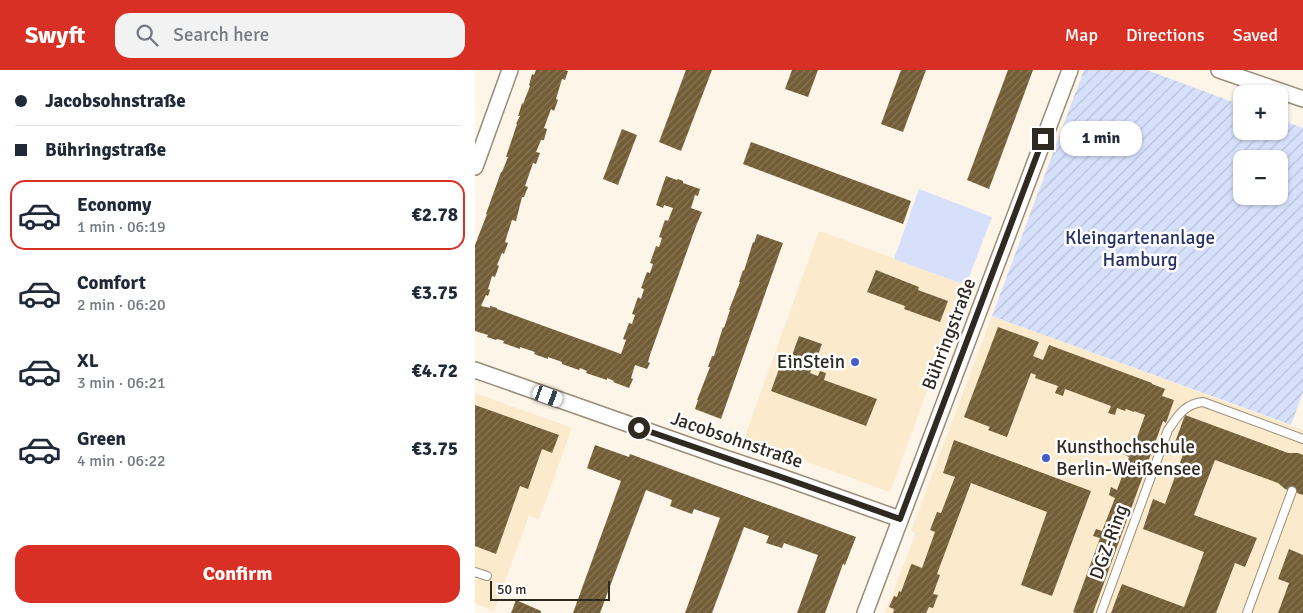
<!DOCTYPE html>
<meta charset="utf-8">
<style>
body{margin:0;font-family:Signika,sans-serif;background:#f2f2f3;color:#1f2937;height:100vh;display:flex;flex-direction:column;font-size:19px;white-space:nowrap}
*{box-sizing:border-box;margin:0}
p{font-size:16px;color:#747a83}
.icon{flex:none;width:28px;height:28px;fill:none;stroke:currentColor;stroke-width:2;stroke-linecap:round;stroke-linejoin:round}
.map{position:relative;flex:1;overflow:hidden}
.panel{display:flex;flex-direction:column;background:#fff;width:475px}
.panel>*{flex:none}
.hud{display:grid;align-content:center;height:110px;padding:0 15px;background:#fff}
.buttons{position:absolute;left:758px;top:15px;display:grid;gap:10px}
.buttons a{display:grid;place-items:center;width:55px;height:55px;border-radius:10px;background:#fff;box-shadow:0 1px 4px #0004;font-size:25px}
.scale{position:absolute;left:15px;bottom:12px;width:120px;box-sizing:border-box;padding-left:5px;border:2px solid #2e2921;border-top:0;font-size:14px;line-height:18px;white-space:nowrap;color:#2e2921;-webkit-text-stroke:4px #fff;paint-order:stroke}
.end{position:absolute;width:22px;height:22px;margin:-11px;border:6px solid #2e2921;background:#fff;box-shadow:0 0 0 2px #fff}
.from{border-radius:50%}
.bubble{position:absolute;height:35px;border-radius:15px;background:#fff;box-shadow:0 1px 4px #0004;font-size:16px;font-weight:800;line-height:35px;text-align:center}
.car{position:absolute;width:15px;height:30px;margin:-15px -8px;border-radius:6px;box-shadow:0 0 4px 1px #0007;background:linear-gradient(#fff 24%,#345 0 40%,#fff 0 76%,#345 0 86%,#fff 0)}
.hud b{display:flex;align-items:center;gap:18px;height:48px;font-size:19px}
.hud b+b{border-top:1px solid #e0e1e3}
.hud i{width:12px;height:12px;background:#1f2937}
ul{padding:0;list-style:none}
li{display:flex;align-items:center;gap:15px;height:70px;margin:0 10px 8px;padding:0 5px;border:2px solid transparent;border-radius:15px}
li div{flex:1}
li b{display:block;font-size:19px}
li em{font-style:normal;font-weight:800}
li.current{border-color:#d93025}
li>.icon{width:45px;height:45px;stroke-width:1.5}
.action{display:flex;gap:10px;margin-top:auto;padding:10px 15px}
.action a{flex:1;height:58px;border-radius:15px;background:#d93025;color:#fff;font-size:20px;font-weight:800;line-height:58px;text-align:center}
header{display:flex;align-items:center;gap:30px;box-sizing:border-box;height:70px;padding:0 25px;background:#d93025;color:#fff}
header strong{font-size:24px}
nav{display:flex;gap:28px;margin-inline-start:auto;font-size:18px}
.search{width:350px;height:45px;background:#f2f2f3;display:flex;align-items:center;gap:12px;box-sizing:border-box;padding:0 18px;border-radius:15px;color:#747a83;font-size:19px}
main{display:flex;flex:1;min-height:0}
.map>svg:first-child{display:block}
</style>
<header>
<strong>Swyft</strong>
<div class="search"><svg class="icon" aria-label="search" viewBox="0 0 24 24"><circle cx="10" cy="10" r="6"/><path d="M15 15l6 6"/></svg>Search here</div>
<nav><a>Map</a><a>Directions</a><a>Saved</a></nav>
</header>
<main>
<section class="panel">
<div class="hud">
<b><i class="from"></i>Jacobsohnstraße</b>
<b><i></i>Bühringstraße</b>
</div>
<ul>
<li class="current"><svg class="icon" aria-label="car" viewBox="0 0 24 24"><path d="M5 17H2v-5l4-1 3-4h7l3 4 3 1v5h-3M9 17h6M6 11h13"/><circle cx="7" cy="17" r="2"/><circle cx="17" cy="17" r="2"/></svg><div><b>Economy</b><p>1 min · 06:19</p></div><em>€2.78</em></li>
<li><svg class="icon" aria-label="car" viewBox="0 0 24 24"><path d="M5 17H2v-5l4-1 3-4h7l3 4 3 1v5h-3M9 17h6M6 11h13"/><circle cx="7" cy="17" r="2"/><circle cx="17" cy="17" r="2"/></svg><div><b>Comfort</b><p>2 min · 06:20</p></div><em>€3.75</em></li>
<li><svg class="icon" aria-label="car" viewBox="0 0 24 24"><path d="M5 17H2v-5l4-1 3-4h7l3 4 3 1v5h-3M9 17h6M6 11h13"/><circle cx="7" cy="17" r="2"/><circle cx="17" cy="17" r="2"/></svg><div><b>XL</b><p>3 min · 06:21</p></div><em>€4.72</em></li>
<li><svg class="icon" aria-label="car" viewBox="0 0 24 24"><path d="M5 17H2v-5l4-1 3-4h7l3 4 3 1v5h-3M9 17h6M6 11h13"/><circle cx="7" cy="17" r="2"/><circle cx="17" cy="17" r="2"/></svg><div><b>Green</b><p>4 min · 06:22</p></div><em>€3.75</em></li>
</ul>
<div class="action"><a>Confirm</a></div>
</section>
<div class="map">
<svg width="828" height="543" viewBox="0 0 828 543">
<defs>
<pattern id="garden-furrows" width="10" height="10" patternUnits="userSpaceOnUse" patternTransform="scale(1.25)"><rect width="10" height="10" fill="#d7e0fb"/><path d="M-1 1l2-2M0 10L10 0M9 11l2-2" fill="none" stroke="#b9c0d7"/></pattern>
<pattern id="building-hatch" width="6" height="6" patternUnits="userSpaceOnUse" patternTransform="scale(1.25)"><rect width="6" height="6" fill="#735d36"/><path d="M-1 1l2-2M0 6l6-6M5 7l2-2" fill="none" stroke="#867658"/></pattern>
</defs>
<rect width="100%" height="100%" fill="#fdf5e8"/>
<g fill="#fceacd">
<polygon points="344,161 491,215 415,422 269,369"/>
<polygon points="517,246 828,360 828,543 410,543 441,463 436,461"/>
<polygon points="0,323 97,358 64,449 54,446 19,541 0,533"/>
</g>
<polygon fill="#d7e0fb" points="444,119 517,147 491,215 419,189"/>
<path fill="url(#garden-furrows)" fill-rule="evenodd" d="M609,0H672L766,35V61H804V49L828,58V322L816,355L517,246ZM766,89H804V126H766Z"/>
<g fill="url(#building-hatch)">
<polygon points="61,0 90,0 93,1 90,10 87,9 81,29 83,30 79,41 76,39 69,58 72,59 69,70 66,70 61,82 65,83 61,94 58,93 50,116 53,117 49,127 47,127 41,151 37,150 30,172 33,173 29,184 27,183 22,195 24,196 20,207 17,206 13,219 15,220 13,226 11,225 6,236 15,238 15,236 22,238 22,239 146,284 151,270 148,269 154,253 157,254 160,245 157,244 163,227 166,229 169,219 166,218 172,202 175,203 178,194 175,193 181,176 184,177 187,168 184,167 190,150 193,151 198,138 189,135 188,138 181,135 191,106 202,110 203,109 208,111 208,113 225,119 223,126 220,125 216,138 227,142 221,156 175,285 173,292 175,293 172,299 160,295 156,308 158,309 154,318 138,312 139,311 137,310 132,308 132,310 111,303 112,301 105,298 104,300 87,294 87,292 73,287 73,289 59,284 60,282 45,277 45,279 28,273 29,271 26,270 22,269 21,270 12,267 13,265 0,261 0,175 12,144 11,144 26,102 27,102 33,87 31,87 42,54 41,54 45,46 43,46 45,40 47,33 48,34 55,16 54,15 57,4 59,5"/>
<polygon points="211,0 237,0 206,81 184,72"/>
<polygon points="317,0 343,0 333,27 310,19"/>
<polygon points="426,0 451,0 428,62 406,54"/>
<polygon points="533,0 558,0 514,119 492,110"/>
<polygon points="147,59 162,65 143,115 128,109"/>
<polygon points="276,72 436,131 428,154 268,94"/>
<polygon points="282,164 308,173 246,349 220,339 223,330 222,330 235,297 233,297 237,286 239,286 248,257 249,258 255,240 254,240 265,212 264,212 268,200 269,201 278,172 279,173"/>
<polygon points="401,200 444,217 443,220 473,231 465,252 429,239 430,236 392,222"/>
<polygon points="523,257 564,272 558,286 568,290 574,275 677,313 677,314 690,319 687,326 699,330 691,353 688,351 618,543 601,543 598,542 625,468 618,466 621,459 627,461 640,428 634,425 636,417 642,420 654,387 648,384 651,376 658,379 670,345 659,341 659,342 651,339 650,341 642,338 640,345 633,343 636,336 590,319 588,326 580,323 583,316 560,308 561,305 556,303 532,367 513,360 515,357 489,347"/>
<polygon points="324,266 347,274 338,298 337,298 335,303 343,306 345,301 351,303 349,310 402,329 391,356 296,321 305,296 312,299"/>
<polygon points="0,335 84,365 77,383 67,379 53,419 45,416 21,484 0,476"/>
<polygon points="710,345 813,383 823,383 828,385 828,425 810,419 803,413 740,390 719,445 782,468 770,497 760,493 741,543 636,543 647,514 709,537 729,482 668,459 678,429 690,434 710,379 699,375"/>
<polygon points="479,370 616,421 577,526 546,515 572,442 496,413 462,504 465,505 458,524 463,525 458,538 454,537 451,543 418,543 419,539 414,537 419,526 422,527 424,521 426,522 436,495 437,494 447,498 460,462 455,460 462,442 466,443 480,407 468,403"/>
<polygon points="120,375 154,387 155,384 381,467 370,495 368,494 350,543 322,543 343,485 309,473 307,478 291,473 294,466 269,457 237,543 210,543 245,448 219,439 217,444 195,436 197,430 171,420 125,543 98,543 146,411 112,398"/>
<polygon points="814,479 828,485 828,543 803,543 814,513 803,509"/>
<polygon points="41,530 66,541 66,543 36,543"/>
</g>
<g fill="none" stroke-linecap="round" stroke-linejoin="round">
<defs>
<g id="lane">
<polyline points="0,502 12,506"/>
<path d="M626,543L693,360C703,346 709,334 728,332L828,369"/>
<polyline points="772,543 817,421"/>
</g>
<g id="street">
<polyline points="744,0 828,29"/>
<polyline points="0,97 35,0"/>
<polyline points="0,300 247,387 304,406 425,449"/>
<polyline points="390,543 595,0"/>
</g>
</defs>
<use href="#lane" stroke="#998d79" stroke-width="10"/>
<use href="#street" stroke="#998d79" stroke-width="18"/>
<use href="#lane" stroke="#fff" stroke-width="8"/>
<use href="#street" stroke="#fff" stroke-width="15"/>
</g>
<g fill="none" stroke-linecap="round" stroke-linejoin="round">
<path stroke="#2e2921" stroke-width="6" d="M164,358C251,388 339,418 425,449L568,69"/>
</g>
<g fill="#495acf" stroke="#fff" stroke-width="2">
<circle cx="380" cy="292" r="5"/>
<circle cx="571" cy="388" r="5"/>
</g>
<g text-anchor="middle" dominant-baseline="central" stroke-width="5" stroke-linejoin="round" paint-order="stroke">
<g font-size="19" fill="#273166" stroke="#fff">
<text x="665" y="168">Kleingartenanlage<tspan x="665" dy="22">Hamburg</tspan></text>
</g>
<g font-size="19" fill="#2e2921" stroke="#fff">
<text transform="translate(474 264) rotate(-69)">Bühringstraße</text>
<text transform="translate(262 370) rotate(19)">Jacobsohnstraße</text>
<text transform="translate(634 472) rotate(-70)">DGZ-Ring</text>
</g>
<g font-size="19" fill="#2e2921" stroke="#fff" text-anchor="end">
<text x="370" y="292">EinStein</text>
<text x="581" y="377" text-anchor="start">Kunsthochschule<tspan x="581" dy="22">Berlin-Weißensee</tspan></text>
</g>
</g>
</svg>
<div class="buttons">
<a>+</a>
<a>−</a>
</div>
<div class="scale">50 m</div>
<i class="end from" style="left:164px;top:358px"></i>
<i class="end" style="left:568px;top:69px"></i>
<div class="bubble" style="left:585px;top:51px;width:82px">1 min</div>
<i class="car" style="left:73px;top:326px;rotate:110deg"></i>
</div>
</main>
